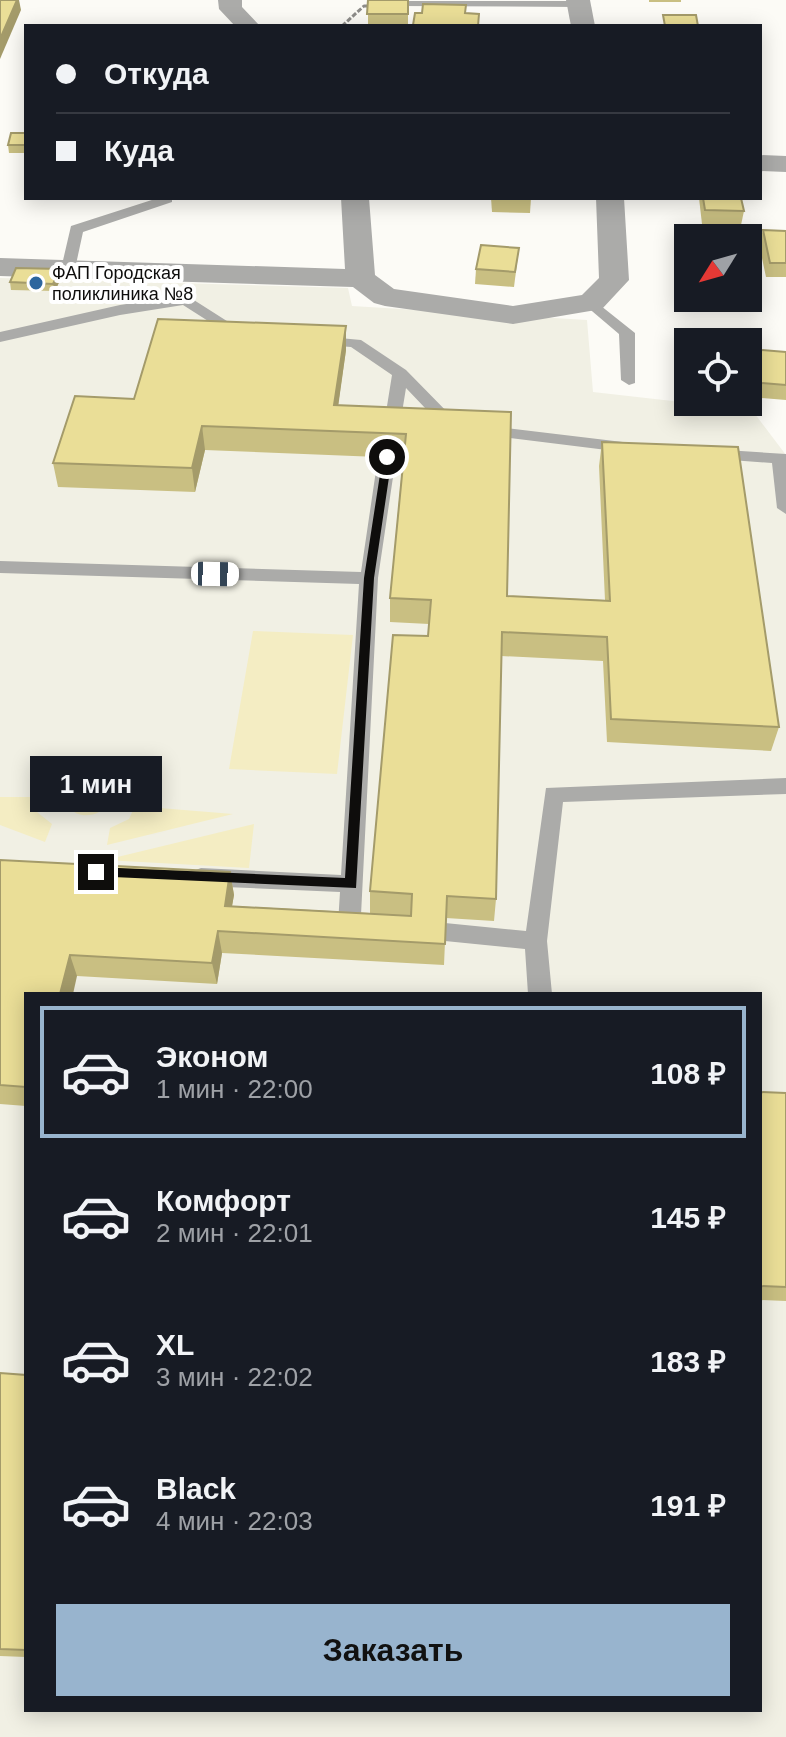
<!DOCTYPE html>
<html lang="ru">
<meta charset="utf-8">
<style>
body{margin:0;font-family:Helvetica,sans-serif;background:#242831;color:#f1f3f6;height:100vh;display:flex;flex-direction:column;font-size:30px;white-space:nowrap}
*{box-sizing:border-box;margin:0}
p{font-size:26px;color:#9ea1a6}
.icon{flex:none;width:44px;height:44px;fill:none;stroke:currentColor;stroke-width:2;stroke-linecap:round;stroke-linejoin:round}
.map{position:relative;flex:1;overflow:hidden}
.details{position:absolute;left:24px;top:992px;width:738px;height:720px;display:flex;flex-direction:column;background:#171b24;border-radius:0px;box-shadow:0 4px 20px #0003}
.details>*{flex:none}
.guide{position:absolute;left:24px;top:24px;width:738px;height:176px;border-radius:0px;box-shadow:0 4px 20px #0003;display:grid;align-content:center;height:176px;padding:0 32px;background:#171b24}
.needle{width:52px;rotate:233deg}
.controls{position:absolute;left:674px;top:224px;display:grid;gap:16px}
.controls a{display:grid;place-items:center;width:88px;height:88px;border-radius:0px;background:#171b24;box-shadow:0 4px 20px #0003;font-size:40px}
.end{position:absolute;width:36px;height:36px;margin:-18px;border:10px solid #0e0d0c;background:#fff;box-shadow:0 0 0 4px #fff}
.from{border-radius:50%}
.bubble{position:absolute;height:56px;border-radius:0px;background:#171b24;box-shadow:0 4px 20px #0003;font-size:26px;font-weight:700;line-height:56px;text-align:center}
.car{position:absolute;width:24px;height:48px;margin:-24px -12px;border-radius:10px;box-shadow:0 0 6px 2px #0007;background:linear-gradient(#fff 24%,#345 0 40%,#fff 0 76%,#345 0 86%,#fff 0)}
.guide b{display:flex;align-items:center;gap:28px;height:76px;font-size:30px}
.guide b+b{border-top:2px solid #363941}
.guide i{width:20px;height:20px;background:#f1f3f6}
ul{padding:14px 0 0;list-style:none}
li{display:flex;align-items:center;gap:24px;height:132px;margin:0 16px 12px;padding:0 16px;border:4px solid transparent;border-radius:0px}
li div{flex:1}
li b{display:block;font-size:30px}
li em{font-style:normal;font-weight:700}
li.active{border-color:#98b4ce}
li>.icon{width:72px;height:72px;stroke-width:1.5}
.cta{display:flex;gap:16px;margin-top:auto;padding:16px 32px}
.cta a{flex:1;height:92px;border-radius:0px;background:#98b4ce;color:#111;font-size:32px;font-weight:700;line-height:92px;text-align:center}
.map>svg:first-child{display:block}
</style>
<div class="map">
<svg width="786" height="1737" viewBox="0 0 786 1737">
<rect width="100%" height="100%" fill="#fcfbf6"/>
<path fill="#f1f0e4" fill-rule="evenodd" d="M0,278L348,288L352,306L587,320L593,392L752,410L786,455V1737H0ZM26,994H760V1710H26Z"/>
<g fill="#f4edc3">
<polygon points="253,631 353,635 337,774 229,769"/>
<path d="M93,777L110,784L113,800C80,842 34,785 93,777Z"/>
<polygon points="0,797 36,797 37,812 52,824 45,842 0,825"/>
<polygon points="135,806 233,814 107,845 110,828 129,819"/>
<polygon points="254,824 249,868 105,860"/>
</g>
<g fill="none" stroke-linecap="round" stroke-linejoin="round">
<polyline stroke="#8d8c89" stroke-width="3" stroke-dasharray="5 2" stroke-linecap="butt" points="342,26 364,6 369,6"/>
<g fill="#ababa9" fill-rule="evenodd">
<polygon points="393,1 578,1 584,4 578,7 397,6 391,3"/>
<polygon points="158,198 172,198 172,202 83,232 75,269 68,273 63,272 61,269 71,226"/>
<polygon points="186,295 252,337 244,342 238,340 183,305 120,315 0,342 0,332 120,305"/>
<polygon points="591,298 635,333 635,383 629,385 621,380 619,334 586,306 583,303"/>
<polygon points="318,336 361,340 406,370 457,422 631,443 639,448 631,453 446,430 406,388 399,431 391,436 385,435 383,431 392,375 351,347 312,344 312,338"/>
<polygon points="710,449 786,454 786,514 777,508 772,463 704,458 702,454"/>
<path d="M387,452L396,457L378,578L361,915L374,918L377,925L374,932C363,935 352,934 341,931L338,924L340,892L201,886L193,883L190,877L193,871L201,868L341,875L359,584L0,573V561L361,572L378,457Z"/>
<polygon points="786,778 786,794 563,802 547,941 552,994 528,994 525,949 445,941 437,939 434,932 437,925 445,923 526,931 546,788"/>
</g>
<g fill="#ababa9" fill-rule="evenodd">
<polygon points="218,0 242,0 242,7 260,26 235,26 219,9"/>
<polygon points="566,0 590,0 595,26 571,26"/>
<polygon points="760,155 786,156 786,172 760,171"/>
<polygon points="341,198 369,198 375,275 394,289 513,306 582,295 599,278 596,198 624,198 629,280 602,309 513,324 385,306 374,303 353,287 0,276 0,258 345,269"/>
</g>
</g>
<g fill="#c9bf82">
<rect x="368" y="0" width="40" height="26"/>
<rect x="649" y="0" width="32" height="2"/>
<polygon points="26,133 26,153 9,153 8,145"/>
<polygon points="491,198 531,198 530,213 492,212"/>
<polygon points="699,198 741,198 744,211 741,225 702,224"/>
<polygon points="763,230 786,231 786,277 766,277 759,244"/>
<polygon points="519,248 514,287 475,284 476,269"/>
<polygon points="62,276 55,291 11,290 10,282"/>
<polygon points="346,326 346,350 338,405 511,412 507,596 605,600 599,466 602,442 779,727 771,751 607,742 603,661 501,656 496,899 494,921 446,918 444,965 222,953 217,984 77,976 26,994 26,1106 0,1104 0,860 230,872 234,895 232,906 370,913 370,891 428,636 429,624 390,622 390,598 403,458 205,450 195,492 58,487 53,463 134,399"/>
<polygon points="748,349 786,352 786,400 748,397"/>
<polygon points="760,1092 786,1093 786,1301 760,1300"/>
<polygon points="0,1373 26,1375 26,1657 0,1656"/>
</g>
<g fill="#a49b6a">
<polygon points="17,0 19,0 21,10 0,59 0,39"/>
<polygon points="60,269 62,276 55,291 53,284"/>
<polygon points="346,326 346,350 335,429 334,405"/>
<polygon points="202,426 205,450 195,492 192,468"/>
<polygon points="230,872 234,895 228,928 225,906"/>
<polygon points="218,931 222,953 217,984 212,963"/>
<polygon points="70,955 77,976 73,994 60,994"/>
</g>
<g fill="#eade97" stroke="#a49b6a" stroke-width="2">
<polygon points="0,0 17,0 0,39"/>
<polygon points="368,0 408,0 408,14 367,14"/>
<polygon points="423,4 466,5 465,13 479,14 478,26 421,26 421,25 413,25 415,13 422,13"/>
<polygon points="663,15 696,15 698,26 665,26"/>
<polygon points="11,133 26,133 26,145 8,145"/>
<polygon points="703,198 741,198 744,211 705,210"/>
<polygon points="763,230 786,231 786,263 770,263"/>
<polygon points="481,245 519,248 515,272 476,269"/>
<polygon points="16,268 60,269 53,284 10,282"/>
<polygon points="158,319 346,326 334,405 511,412 507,596 610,601 602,442 738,447 779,727 611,719 607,637 502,632 496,899 447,896 445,944 218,931 212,963 70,955 60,994 26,994 26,1087 0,1085 0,860 230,872 225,906 411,916 412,894 370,891 393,635 428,636 431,600 390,598 406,434 202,426 192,468 53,463 75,396 134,399"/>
<polygon points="748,349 786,352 786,385 748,382"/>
<polygon points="760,1092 786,1093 786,1287 760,1286"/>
<polygon points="0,1373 26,1375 26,1650 0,1649"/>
</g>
<polygon fill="#0e0d0c" points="383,455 392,457 374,578 356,888 91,876 89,872 96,867 345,878 364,578"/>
<circle fill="#2c669e" stroke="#fff" stroke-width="3" cx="36" cy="283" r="8"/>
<g text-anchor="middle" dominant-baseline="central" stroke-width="8" stroke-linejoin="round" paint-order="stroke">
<g font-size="18" fill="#0e0d0c" stroke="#fff" text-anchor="start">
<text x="52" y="273">ФАП Городская<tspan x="52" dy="21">поликлиника №8</tspan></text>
</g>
</g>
</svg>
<div class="controls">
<a><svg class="needle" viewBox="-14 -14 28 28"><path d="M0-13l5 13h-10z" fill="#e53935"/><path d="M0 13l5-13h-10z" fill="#9ea1a6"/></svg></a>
<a><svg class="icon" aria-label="locate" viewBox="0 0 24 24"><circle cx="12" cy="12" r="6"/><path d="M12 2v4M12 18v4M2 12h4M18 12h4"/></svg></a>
</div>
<i class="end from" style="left:387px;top:457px"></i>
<i class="end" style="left:96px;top:872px"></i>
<div class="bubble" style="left:30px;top:756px;width:132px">1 мин</div>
<i class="car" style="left:215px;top:574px;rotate:91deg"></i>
<div class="guide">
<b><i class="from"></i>Откуда</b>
<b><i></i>Куда</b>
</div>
<section class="details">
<ul>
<li class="active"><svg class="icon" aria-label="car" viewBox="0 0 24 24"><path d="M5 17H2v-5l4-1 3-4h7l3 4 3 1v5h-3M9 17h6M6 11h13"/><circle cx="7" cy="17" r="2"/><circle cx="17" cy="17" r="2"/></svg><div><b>Эконом</b><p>1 мин · 22:00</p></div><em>108 ₽</em></li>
<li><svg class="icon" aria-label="car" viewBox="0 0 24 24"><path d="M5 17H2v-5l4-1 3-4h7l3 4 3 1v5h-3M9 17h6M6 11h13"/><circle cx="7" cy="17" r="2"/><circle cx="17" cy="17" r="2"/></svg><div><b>Комфорт</b><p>2 мин · 22:01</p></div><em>145 ₽</em></li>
<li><svg class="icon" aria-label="car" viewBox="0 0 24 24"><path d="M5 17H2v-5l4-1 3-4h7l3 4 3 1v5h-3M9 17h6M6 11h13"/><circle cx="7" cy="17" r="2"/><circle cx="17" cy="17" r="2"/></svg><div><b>XL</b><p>3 мин · 22:02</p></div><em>183 ₽</em></li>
<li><svg class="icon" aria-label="car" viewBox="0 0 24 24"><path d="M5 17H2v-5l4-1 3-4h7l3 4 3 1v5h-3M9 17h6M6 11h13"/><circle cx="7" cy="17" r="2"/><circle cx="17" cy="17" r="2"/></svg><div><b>Black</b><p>4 мин · 22:03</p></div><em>191 ₽</em></li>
</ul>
<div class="cta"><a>Заказать</a></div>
</section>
</div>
